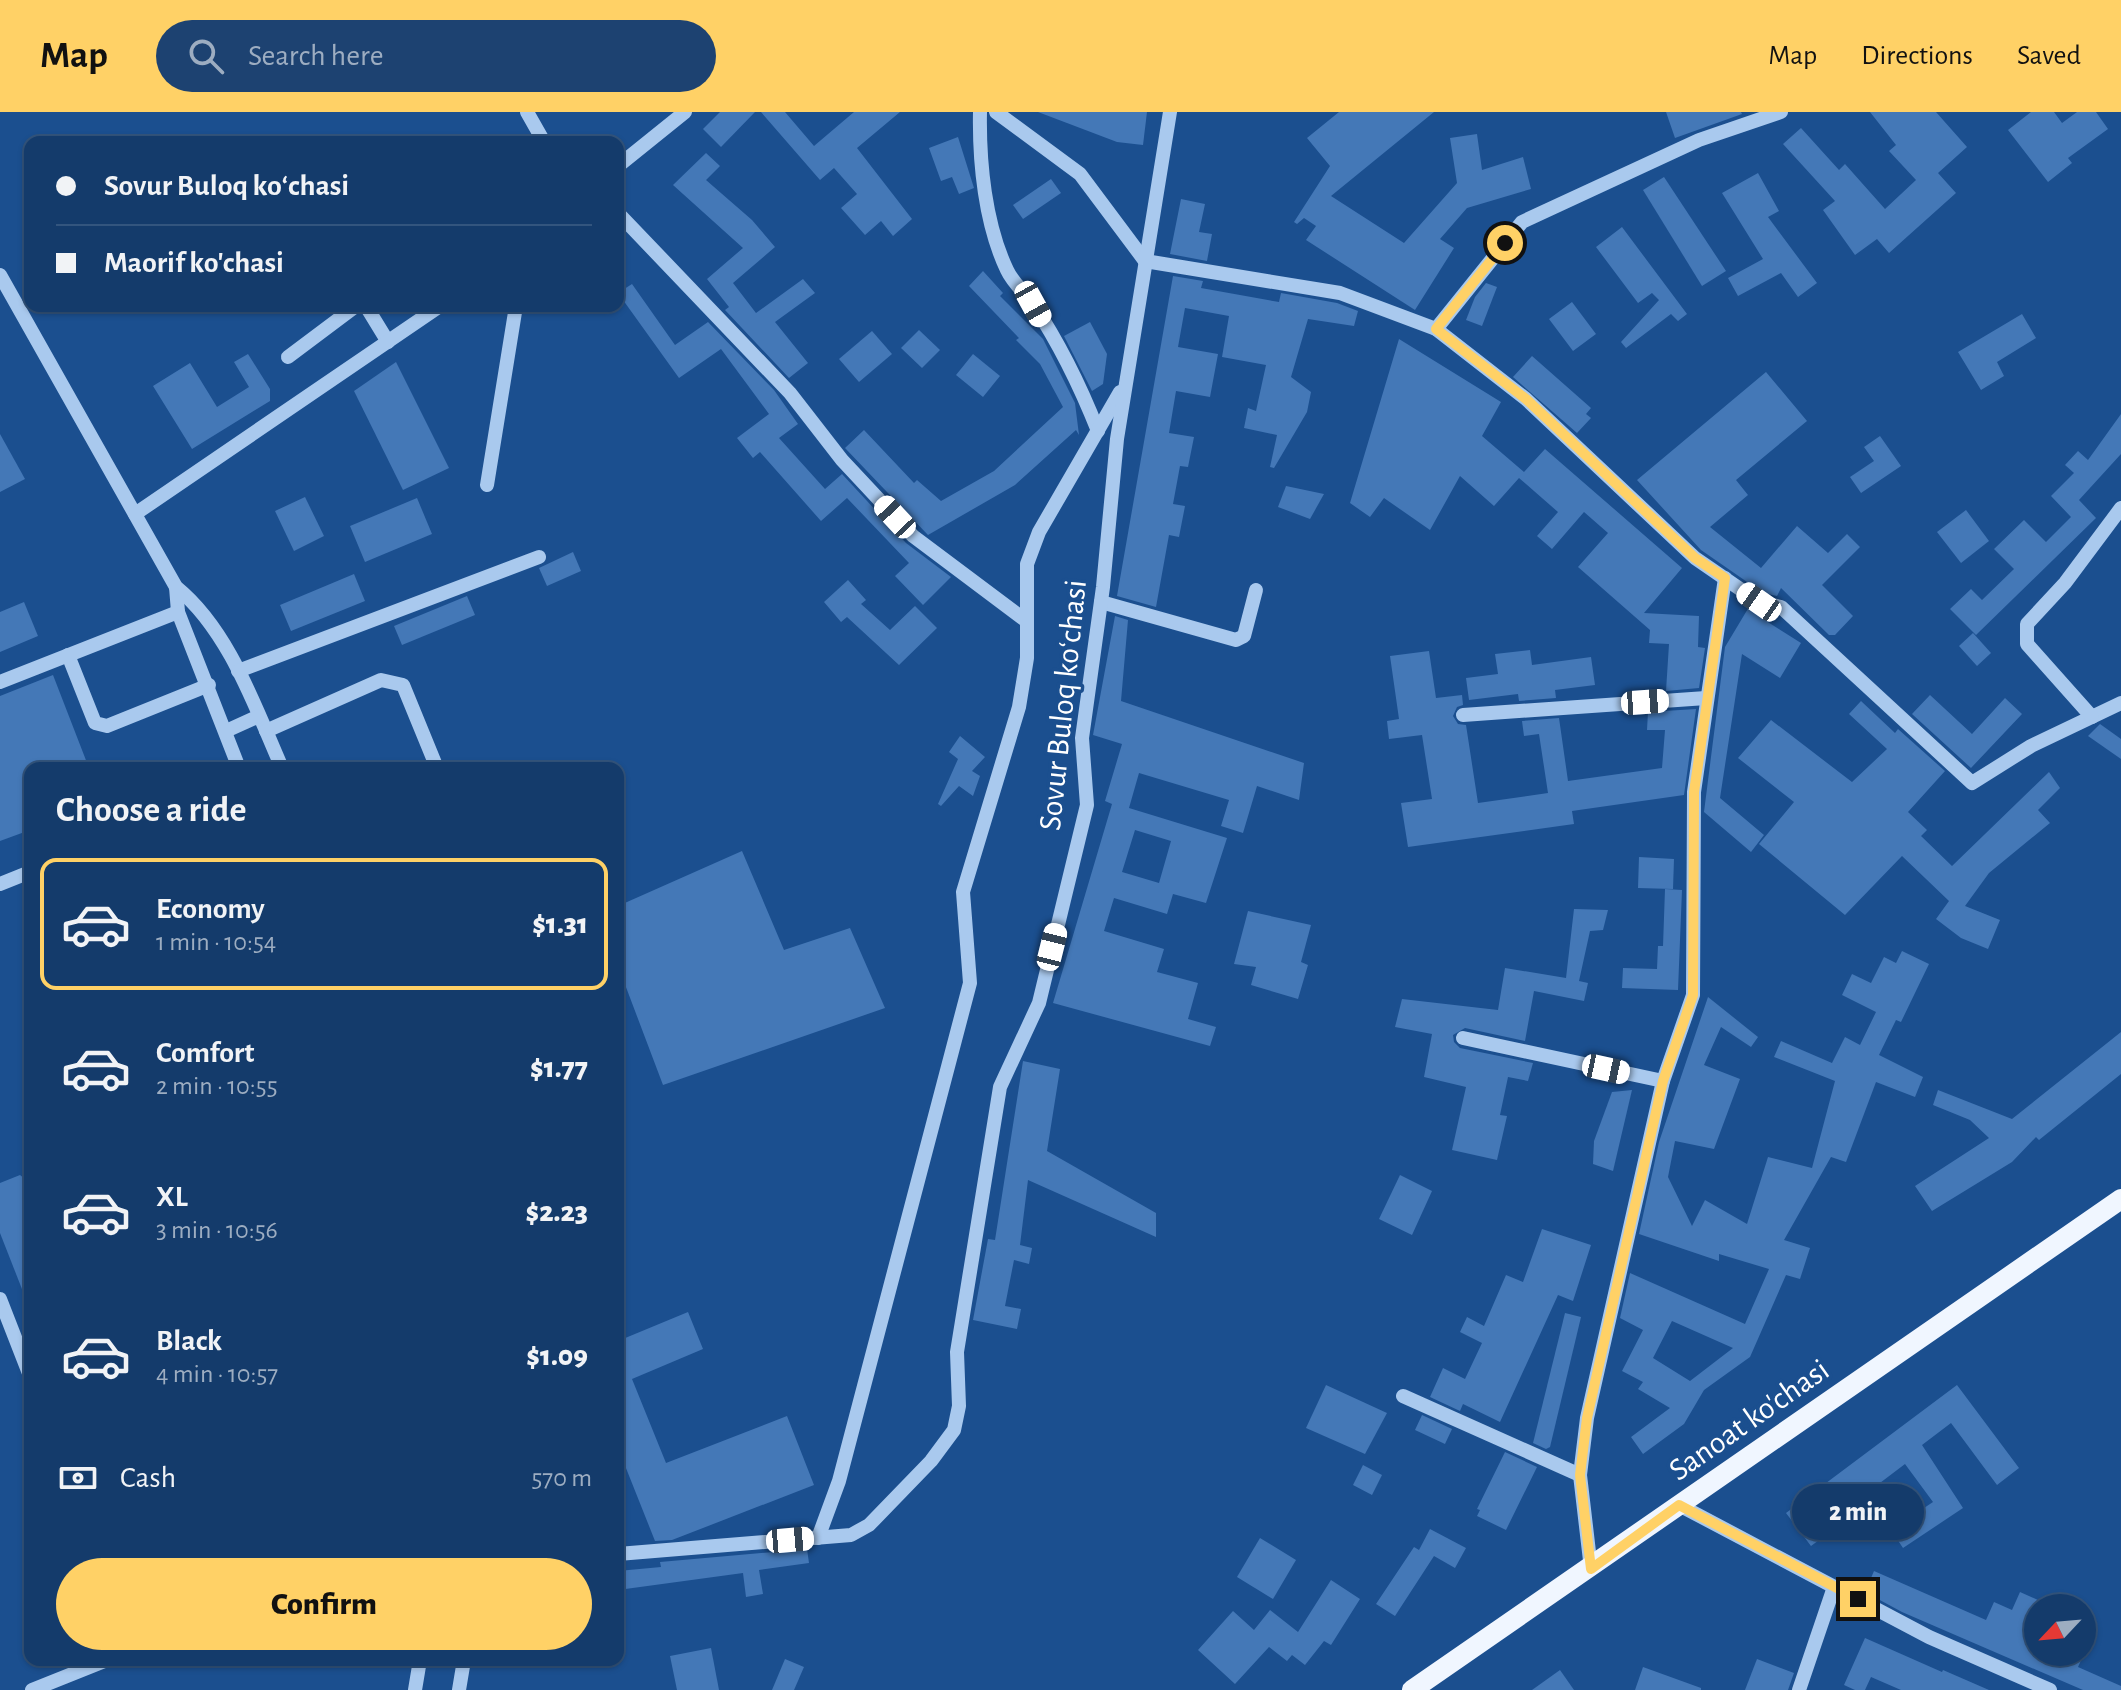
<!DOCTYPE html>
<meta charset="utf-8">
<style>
body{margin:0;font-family:"Alegreya Sans",sans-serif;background:#1d4271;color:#f1f3f6;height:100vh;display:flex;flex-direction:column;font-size:30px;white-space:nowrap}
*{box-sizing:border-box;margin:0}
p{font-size:26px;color:#9dadc1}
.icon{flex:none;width:44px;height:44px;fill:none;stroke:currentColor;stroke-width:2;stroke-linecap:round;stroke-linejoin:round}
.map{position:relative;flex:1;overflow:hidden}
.side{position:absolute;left:24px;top:650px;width:600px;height:904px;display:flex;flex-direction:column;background:#143b6b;border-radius:16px;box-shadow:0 2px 6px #0004,0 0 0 2px #33557e}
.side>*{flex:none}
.guide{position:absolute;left:24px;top:24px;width:600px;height:176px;border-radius:16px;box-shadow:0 2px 6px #0004,0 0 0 2px #33557e;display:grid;align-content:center;height:176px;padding:0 32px;background:#143b6b}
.needle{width:52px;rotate:244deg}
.tools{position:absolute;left:2024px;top:1482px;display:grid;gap:16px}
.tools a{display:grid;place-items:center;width:72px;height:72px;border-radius:50%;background:#143b6b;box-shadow:0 2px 6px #0004,0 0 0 2px #33557e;font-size:40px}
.end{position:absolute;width:36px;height:36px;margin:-18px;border:10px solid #ffd166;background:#111;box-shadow:0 0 0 4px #111}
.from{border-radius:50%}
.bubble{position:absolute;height:56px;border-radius:28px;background:#143b6b;box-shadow:0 2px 6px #0004,0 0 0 2px #33557e;font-size:26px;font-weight:800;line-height:56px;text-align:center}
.car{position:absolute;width:24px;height:48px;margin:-24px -12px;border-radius:10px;box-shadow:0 0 6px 2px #0007;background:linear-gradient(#fff 24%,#345 0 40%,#fff 0 76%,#345 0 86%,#fff 0)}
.guide b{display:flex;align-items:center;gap:28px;height:76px;font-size:30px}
.guide b+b{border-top:2px solid #33557e}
.guide i{width:20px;height:20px;background:#f1f3f6}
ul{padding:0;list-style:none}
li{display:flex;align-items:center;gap:24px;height:132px;margin:0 16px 12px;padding:0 16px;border:4px solid transparent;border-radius:16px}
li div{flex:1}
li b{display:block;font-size:30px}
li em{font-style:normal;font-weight:800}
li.current{border-color:#ffd166}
li>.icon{width:72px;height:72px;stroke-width:1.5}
h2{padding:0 32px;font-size:36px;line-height:96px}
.pay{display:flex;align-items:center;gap:20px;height:88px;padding:0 32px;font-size:30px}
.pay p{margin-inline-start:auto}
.action{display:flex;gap:16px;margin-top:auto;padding:16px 32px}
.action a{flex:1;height:92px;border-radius:48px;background:#ffd166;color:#111;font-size:32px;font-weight:800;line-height:92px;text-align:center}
header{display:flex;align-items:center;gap:48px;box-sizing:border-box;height:112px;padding:0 40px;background:#ffd166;color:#111}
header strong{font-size:38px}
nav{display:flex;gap:44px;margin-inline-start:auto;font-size:28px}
.search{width:560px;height:72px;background:#1d4271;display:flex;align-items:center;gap:20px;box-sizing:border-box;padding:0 28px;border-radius:44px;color:#9dadc1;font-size:30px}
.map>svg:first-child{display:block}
</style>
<header>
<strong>Map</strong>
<div class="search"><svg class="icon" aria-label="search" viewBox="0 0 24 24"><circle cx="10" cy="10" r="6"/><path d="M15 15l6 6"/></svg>Search here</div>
<nav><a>Map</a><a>Directions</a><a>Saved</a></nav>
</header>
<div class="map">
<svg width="2121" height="1578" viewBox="0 0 2121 1578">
<rect width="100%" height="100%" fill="#1b4f8f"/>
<g fill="#4478b7" fill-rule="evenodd">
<polygon points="720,0 755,0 721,35 703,17"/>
<polygon points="761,0 785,0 814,34 854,0 900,0 857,36 912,107 893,124 881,109 865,123 841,96 857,82 834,56 820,68"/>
<polygon points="1038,0 1147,0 1143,33 1117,30"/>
<polygon points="1339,0 1434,0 1331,84 1404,131 1457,71 1450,26 1477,22 1482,58 1523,45 1531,77 1467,96 1440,127 1454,136 1415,198 1306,128 1316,114 1304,106 1297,112 1294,110 1330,54 1307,26"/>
<polygon points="1666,0 1741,0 1742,2 1675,26"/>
<polygon points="1870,0 1936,0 1967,35 1938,61 1956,81 1889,141 1877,127 1855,143 1823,98 1835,89 1783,32 1801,16 1839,58 1845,52 1885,97 1916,68 1889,39 1896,33"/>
<polygon points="2031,0 2054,0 2062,11 2077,0 2096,0 2108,17 2068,46 2072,51 2048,70 2008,18"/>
<polygon points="958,25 974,76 959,82 952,65 941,69 929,36"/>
<polygon points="706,41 720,54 706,68 752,108 775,135 733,171 756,201 803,167 815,181 775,210 808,251 789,266 725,198 729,195 707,167 743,136 673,73"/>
<polygon points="1758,61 1779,99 1768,105 1817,171 1798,185 1781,161 1738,184 1728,166 1763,147 1722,81"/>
<polygon points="1664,65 1726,159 1702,174 1643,78"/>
<polygon points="1051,67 1061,81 1023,107 1013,93"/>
<polygon points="1181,87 1205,92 1199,120 1212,122 1207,149 1170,142"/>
<polygon points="1622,115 1687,202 1678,209 1671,202 1626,236 1621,230 1659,188 1652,181 1638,191 1596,135"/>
<polygon points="983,159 1003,181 1000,184 1043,227 1075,291 1079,323 1076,318 1015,373 928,423 845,336 864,318 914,371 917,368 941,389 994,359 1063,295 1040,252 1016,228 1019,226 969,174"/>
<polygon points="1173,164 1203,169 1201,176 1279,190 1281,181 1337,191 1358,199 1354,214 1308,207 1291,265 1311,280 1307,300 1274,356 1270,355 1277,323 1244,316 1248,296 1256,299 1266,253 1222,245 1229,204 1185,196 1178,235 1218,242 1210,285 1176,279 1169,321 1194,325 1188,355 1180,354 1173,392 1185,394 1179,425 1169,423 1156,495 1117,484"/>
<polygon points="1486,171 1497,175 1482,214 1466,208 1475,185"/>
<polygon points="632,172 675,233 708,210 774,278 798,312 779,326 825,377 842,362 906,431 951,465 923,493 895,464 909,451 847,386 821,409 760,340 753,346 737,326 769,302 721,237 679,266 618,181"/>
<polygon points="1572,190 1596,222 1573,239 1549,207"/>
<polygon points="2022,202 2036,226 1997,250 2004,264 1981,278 1958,240"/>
<polygon points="1090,210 1107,242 1103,272 1092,279 1064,224"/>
<polygon points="919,218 940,238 922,256 901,236"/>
<polygon points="872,219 892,242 859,270 839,247"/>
<polygon points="1399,227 1501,290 1482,324 1524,360 1545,337 1682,456 1644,501 1699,504 1698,535 1705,536 1699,576 1666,579 1669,532 1649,531 1650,518 1578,455 1608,421 1584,400 1552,437 1537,424 1558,400 1519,366 1494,394 1460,364 1430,418 1384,386 1370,405 1350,391"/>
<polygon points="248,242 270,277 270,289 192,337 153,274 190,251 217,295 249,275 234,250"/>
<polygon points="973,242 1000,264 983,285 956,263"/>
<polygon points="1532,244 1591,296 1586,302 1591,306 1577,321 1513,265"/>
<polygon points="396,250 449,356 403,378 354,279"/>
<polygon points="1766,260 1807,309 1736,368 1748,383 1710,415 1761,456 1797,414 1828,441 1847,422 1860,435 1822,473 1853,504 1835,523 1829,523 1781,476 1777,484 1763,481 1701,438 1637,368"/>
<polygon points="2121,302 2121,342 2079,388 2096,406 1976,523 1950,497 1971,477 1982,488 2014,457 1994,437 2024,408 2046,430 2071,405 2051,384 2074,361 2065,353 2078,339 2088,348"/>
<polygon points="0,322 25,367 0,380"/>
<polygon points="1880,324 1901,354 1861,381 1850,365 1874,349 1864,335"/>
<polygon points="1286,374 1324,382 1310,407 1278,395"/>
<polygon points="305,385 324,424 294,439 275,399"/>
<polygon points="417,386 432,422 365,450 350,414"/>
<polygon points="1966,398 1989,429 1961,451 1937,420"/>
<polygon points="573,440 581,459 547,474 539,456"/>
<polygon points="354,462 365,489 291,519 280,493"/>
<polygon points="848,468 866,488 861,492 890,518 915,494 937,516 899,553 847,505 841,510 824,490"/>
<polygon points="467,484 475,503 402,533 394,514"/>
<polygon points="24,490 38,524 0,540 0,500"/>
<polygon points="1749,495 1766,502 1763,507 1801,531 1780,566 1742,542 1720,686 1764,723 1751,740 1704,700 1725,535"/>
<path d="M1115,504L1128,508L1121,589L1304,651L1299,688L1257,674L1243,721L1221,714L1229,688L1139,661L1129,696L1227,726L1206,791L1173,782L1167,802L1114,786L1104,819L1164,837L1157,860L1198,871L1188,907L1216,915L1210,934L1053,891L1112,692L1105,689L1122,632L1093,623ZM1135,718L1171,729L1159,771L1122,760Z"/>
<polygon points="1973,521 1991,541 1977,554 1959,534"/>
<polygon points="1530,538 1532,553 1591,545 1595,573 1555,578 1556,586 1519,589 1518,582 1469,588 1466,566 1498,562 1495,542"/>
<polygon points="1429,539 1436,586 1462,583 1463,593 1457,595 1453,604 1458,612 1466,613 1478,691 1548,681 1539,622 1524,624 1522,609 1559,606 1568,669 1662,656 1665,618 1647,618 1648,600 1696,597 1684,683 1572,699 1574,712 1408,735 1401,691 1432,687 1422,623 1389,627 1387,609 1399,607 1390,544"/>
<polygon points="53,563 89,656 30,656 30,696 23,699 30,718 0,729 0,584"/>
<polygon points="1930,583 1972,622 2005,586 2022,602 1971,656 1912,602"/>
<polygon points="1861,589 1895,621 1898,617 1945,659 1908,700 1927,718 1921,724 1952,754 2049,660 2060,676 2038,698 2050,711 1989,761 1965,794 2000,808 1988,837 1961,826 1936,807 1949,789 1902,744 1845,803 1759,732 1794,690 1738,646 1771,608 1852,670 1887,637 1849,602"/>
<polygon points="2100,612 2121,627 2121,647 2088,624"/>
<polygon points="960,624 985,645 972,659 980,664 973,684 959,674 941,694 938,692 958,647 949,640"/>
<polygon points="742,739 784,838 850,816 885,896 663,973 618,854 618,794"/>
<polygon points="1639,745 1674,747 1673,777 1638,776"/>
<polygon points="1665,777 1682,778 1678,878 1622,876 1623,856 1657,857 1658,834 1663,834"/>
<polygon points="1574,797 1608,798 1603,818 1590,819 1579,869 1588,871 1584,889 1534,879 1525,929 1465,916 1453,923 1454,930 1460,936 1533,951 1528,969 1508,965 1500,1003 1507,1004 1497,1048 1452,1038 1466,975 1424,965 1432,922 1395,915 1402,887 1498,898 1505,856 1566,866"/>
<polygon points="1248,799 1311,813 1301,850 1308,853 1298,887 1251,873 1256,855 1234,852"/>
<path d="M1902,839L1929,852L1901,910L1896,908L1879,943L1923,965L1915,985L1876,970L1846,1050L1831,1045L1784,1128L1810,1136L1800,1167L1786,1163L1750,1245L1704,1278L1684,1312L1643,1342L1631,1325L1670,1296L1638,1277L1643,1270L1622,1259L1643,1218L1620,1206L1630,1161L1745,1212L1769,1157L1719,1142V1149L1639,1122L1659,1030L1708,885L1758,925L1751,935L1721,915L1704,953L1740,967L1714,1037L1675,1029L1668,1065L1692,1114L1705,1088L1747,1112L1768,1045L1812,1056L1835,969L1774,945L1781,929L1832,951L1845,925L1860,933L1876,900L1842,883L1852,862L1871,871L1884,845L1896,851ZM1672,1209L1733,1236L1690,1269L1653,1246Z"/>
<polygon points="2121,920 2121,962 2039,1028 2036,1025 2012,1050 1932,1099 1915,1074 1989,1026 1970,1008 1933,993 1938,978 2012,1007"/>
<polygon points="1023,949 1060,957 1047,1039 1156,1101 1156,1125 1028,1068 1020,1133 1032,1136 1029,1152 1014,1148 1005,1194 1021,1197 1017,1217 973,1208 988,1127 995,1128"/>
<polygon points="1632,978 1613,1059 1593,1052 1594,1029 1612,980"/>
<polygon points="20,1063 30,1071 29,1195 0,1121 0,1071"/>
<polygon points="1400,1063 1432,1079 1412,1123 1379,1107"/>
<polygon points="1542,1117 1591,1133 1573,1189 1558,1183 1500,1310 1463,1292 1460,1299 1430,1285 1443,1256 1465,1267 1482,1231 1460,1220 1467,1205 1484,1214 1506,1163 1523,1170"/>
<polygon points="688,1200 703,1237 632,1267 666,1351 787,1304 814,1373 672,1428 655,1429 618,1336 618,1229"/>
<polygon points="1565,1201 1581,1205 1550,1335 1546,1337 1533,1331"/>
<polygon points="1326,1273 1387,1301 1365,1342 1306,1316"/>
<polygon points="1957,1273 2019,1356 1997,1373 1951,1311 1922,1333 1963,1396 1903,1436 1891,1418 1933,1390 1905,1352 1872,1377 1896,1410 1882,1420 1864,1395 1811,1434 1786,1401"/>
<polygon points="1422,1303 1452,1317 1445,1332 1415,1318"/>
<polygon points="1505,1340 1537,1355 1506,1418 1477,1404 1480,1398 1477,1397"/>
<polygon points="1363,1353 1382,1363 1372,1383 1353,1373"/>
<polygon points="1430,1417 1466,1436 1455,1456 1434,1444 1395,1504 1376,1492 1414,1435 1419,1438"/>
<polygon points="1260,1426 1296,1448 1273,1487 1237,1465"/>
<polygon points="807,1437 809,1451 759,1458 763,1482 746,1485 743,1461 618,1478 618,1459 661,1455 660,1450"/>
<polygon points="1874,1459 1986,1508 1994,1490 2012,1498 2020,1480 2038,1488 2038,1540 2085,1540 2078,1555 2121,1574 2121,1578 2083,1578 1902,1500 1865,1480"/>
<polygon points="1331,1468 1360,1487 1331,1533 1324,1529 1305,1553 1292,1543 1287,1549 1269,1535 1235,1572 1198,1538 1233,1499 1254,1518 1270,1498 1298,1520"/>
<polygon points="1865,1526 1942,1560 1943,1558 1989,1578 1901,1578 1871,1565 1865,1578 1855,1578 1844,1573"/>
<polygon points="711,1536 719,1578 677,1578 670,1544"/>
<polygon points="785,1547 804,1555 794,1578 772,1578"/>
<polygon points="1757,1547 1794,1561 1788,1578 1745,1578"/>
<polygon points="1643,1555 1701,1576 1701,1578 1635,1578"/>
<polygon points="1560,1558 1574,1578 1532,1578"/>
</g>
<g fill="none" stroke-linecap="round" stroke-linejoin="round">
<g stroke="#a9c9ee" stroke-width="14">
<polyline points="527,0 544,30"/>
<path d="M980,0C979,50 985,112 1007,158C1013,171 1025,181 1033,192C1059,231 1081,276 1098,319"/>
<polyline points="996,0 1080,62 1145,149"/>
<polyline points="618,54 685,0"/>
<polyline points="618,101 790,281 842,348 913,424 1025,508"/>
<polyline points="1145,149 1340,181 1436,217 1526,287 1695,446 1759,490 1781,495 1972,671 2031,634 2121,591"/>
<path d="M0,163L176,475C229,518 255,595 282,656"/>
<polyline points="366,194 388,230"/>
<polyline points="1436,217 1522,110 1699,28 1781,0"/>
<polyline points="288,245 356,194"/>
<polyline points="487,373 516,194"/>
<polyline points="135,402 440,194"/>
<polyline points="176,475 178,500 239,656"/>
<polyline points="1101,490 1236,528 1244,524 1256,478"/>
<polyline points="68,543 95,611 107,614 209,573"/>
<polyline points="238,559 539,445"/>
<polyline points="0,570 178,500"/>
<polyline points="1463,603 1706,586"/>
<polyline points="2092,605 2027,532 2027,512 2065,471 2121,396"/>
<polyline points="226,619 259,604"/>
<polyline points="266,619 381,568 403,573 437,656"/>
<polyline points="0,772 30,760"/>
<polyline points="1463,926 1663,969"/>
<polyline points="29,1057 30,1061"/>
<polyline points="0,1187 30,1264"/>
<polyline points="1403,1284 1580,1363"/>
<polyline points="1679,1393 1929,1525 2050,1578"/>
<polyline points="818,1426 839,1369 970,871 963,780 1019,595 1027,546 1027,452 1039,420 1120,280"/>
<polyline points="618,1442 851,1423 869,1413 931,1349 954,1318 959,1294 957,1240 1000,975 1039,891 1087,693 1082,626 1103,475 1117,327 1170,0"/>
<polyline points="1591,1457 1580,1363 1587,1306 1663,969 1693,883 1694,680 1725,466"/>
<polyline points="32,1578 107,1548"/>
<polyline points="415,1578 420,1548"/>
<polyline points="459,1578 464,1548"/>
<polyline points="1799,1578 1834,1475"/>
</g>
<polyline stroke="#f0f6ff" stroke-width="20" points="1412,1578 2121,1087"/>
</g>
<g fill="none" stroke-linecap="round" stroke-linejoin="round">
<polyline stroke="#ffd166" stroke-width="10" points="1505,131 1436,217 1526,287 1695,446 1725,466 1694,680 1693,883 1663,969 1587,1306 1580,1363 1591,1457 1679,1393 1858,1487"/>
</g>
<g text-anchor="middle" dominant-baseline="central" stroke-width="7" stroke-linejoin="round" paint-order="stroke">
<g font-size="32" fill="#fff" stroke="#1b4f8f">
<text transform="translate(1063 593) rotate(-84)">Sovur Buloq koʻchasi</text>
<text transform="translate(1749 1308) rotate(-35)">Sanoat ko'chasi</text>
</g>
</g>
</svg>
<div class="tools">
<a><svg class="needle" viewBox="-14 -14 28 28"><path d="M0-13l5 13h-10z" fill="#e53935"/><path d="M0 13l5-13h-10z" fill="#9dadc1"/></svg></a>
</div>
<i class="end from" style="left:1505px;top:131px"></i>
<i class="end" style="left:1858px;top:1487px"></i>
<div class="bubble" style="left:1792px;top:1372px;width:132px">2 min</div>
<i class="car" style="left:1033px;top:192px;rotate:151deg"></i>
<i class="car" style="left:895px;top:405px;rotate:317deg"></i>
<i class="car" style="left:1759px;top:490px;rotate:305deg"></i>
<i class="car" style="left:1645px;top:590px;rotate:86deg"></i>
<i class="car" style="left:1052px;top:835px;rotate:14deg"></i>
<i class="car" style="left:1606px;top:957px;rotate:102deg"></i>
<i class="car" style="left:790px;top:1428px;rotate:85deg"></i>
<div class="guide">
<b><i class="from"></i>Sovur Buloq koʻchasi</b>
<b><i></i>Maorif ko'chasi</b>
</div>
<section class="side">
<h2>Choose a ride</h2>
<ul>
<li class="current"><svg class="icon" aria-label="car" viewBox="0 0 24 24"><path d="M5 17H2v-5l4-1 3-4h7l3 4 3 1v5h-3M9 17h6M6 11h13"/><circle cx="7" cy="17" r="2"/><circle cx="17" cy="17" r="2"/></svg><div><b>Economy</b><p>1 min · 10:54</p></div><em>$1.31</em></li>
<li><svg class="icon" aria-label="car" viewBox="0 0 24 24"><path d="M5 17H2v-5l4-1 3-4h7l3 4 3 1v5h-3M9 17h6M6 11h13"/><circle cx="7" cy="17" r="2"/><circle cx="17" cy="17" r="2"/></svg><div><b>Comfort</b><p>2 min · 10:55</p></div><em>$1.77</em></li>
<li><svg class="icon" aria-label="car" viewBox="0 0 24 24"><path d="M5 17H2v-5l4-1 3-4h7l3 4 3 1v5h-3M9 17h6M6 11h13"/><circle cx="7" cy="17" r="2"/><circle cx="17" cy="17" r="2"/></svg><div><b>XL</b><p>3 min · 10:56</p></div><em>$2.23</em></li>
<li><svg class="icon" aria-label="car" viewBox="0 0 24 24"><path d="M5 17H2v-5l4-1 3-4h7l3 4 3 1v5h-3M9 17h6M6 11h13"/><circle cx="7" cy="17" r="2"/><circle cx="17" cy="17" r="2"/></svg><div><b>Black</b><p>4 min · 10:57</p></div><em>$1.09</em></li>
</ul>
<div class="pay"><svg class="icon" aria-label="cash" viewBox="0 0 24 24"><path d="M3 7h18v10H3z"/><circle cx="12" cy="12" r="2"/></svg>Cash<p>570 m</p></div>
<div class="action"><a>Confirm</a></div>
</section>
</div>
